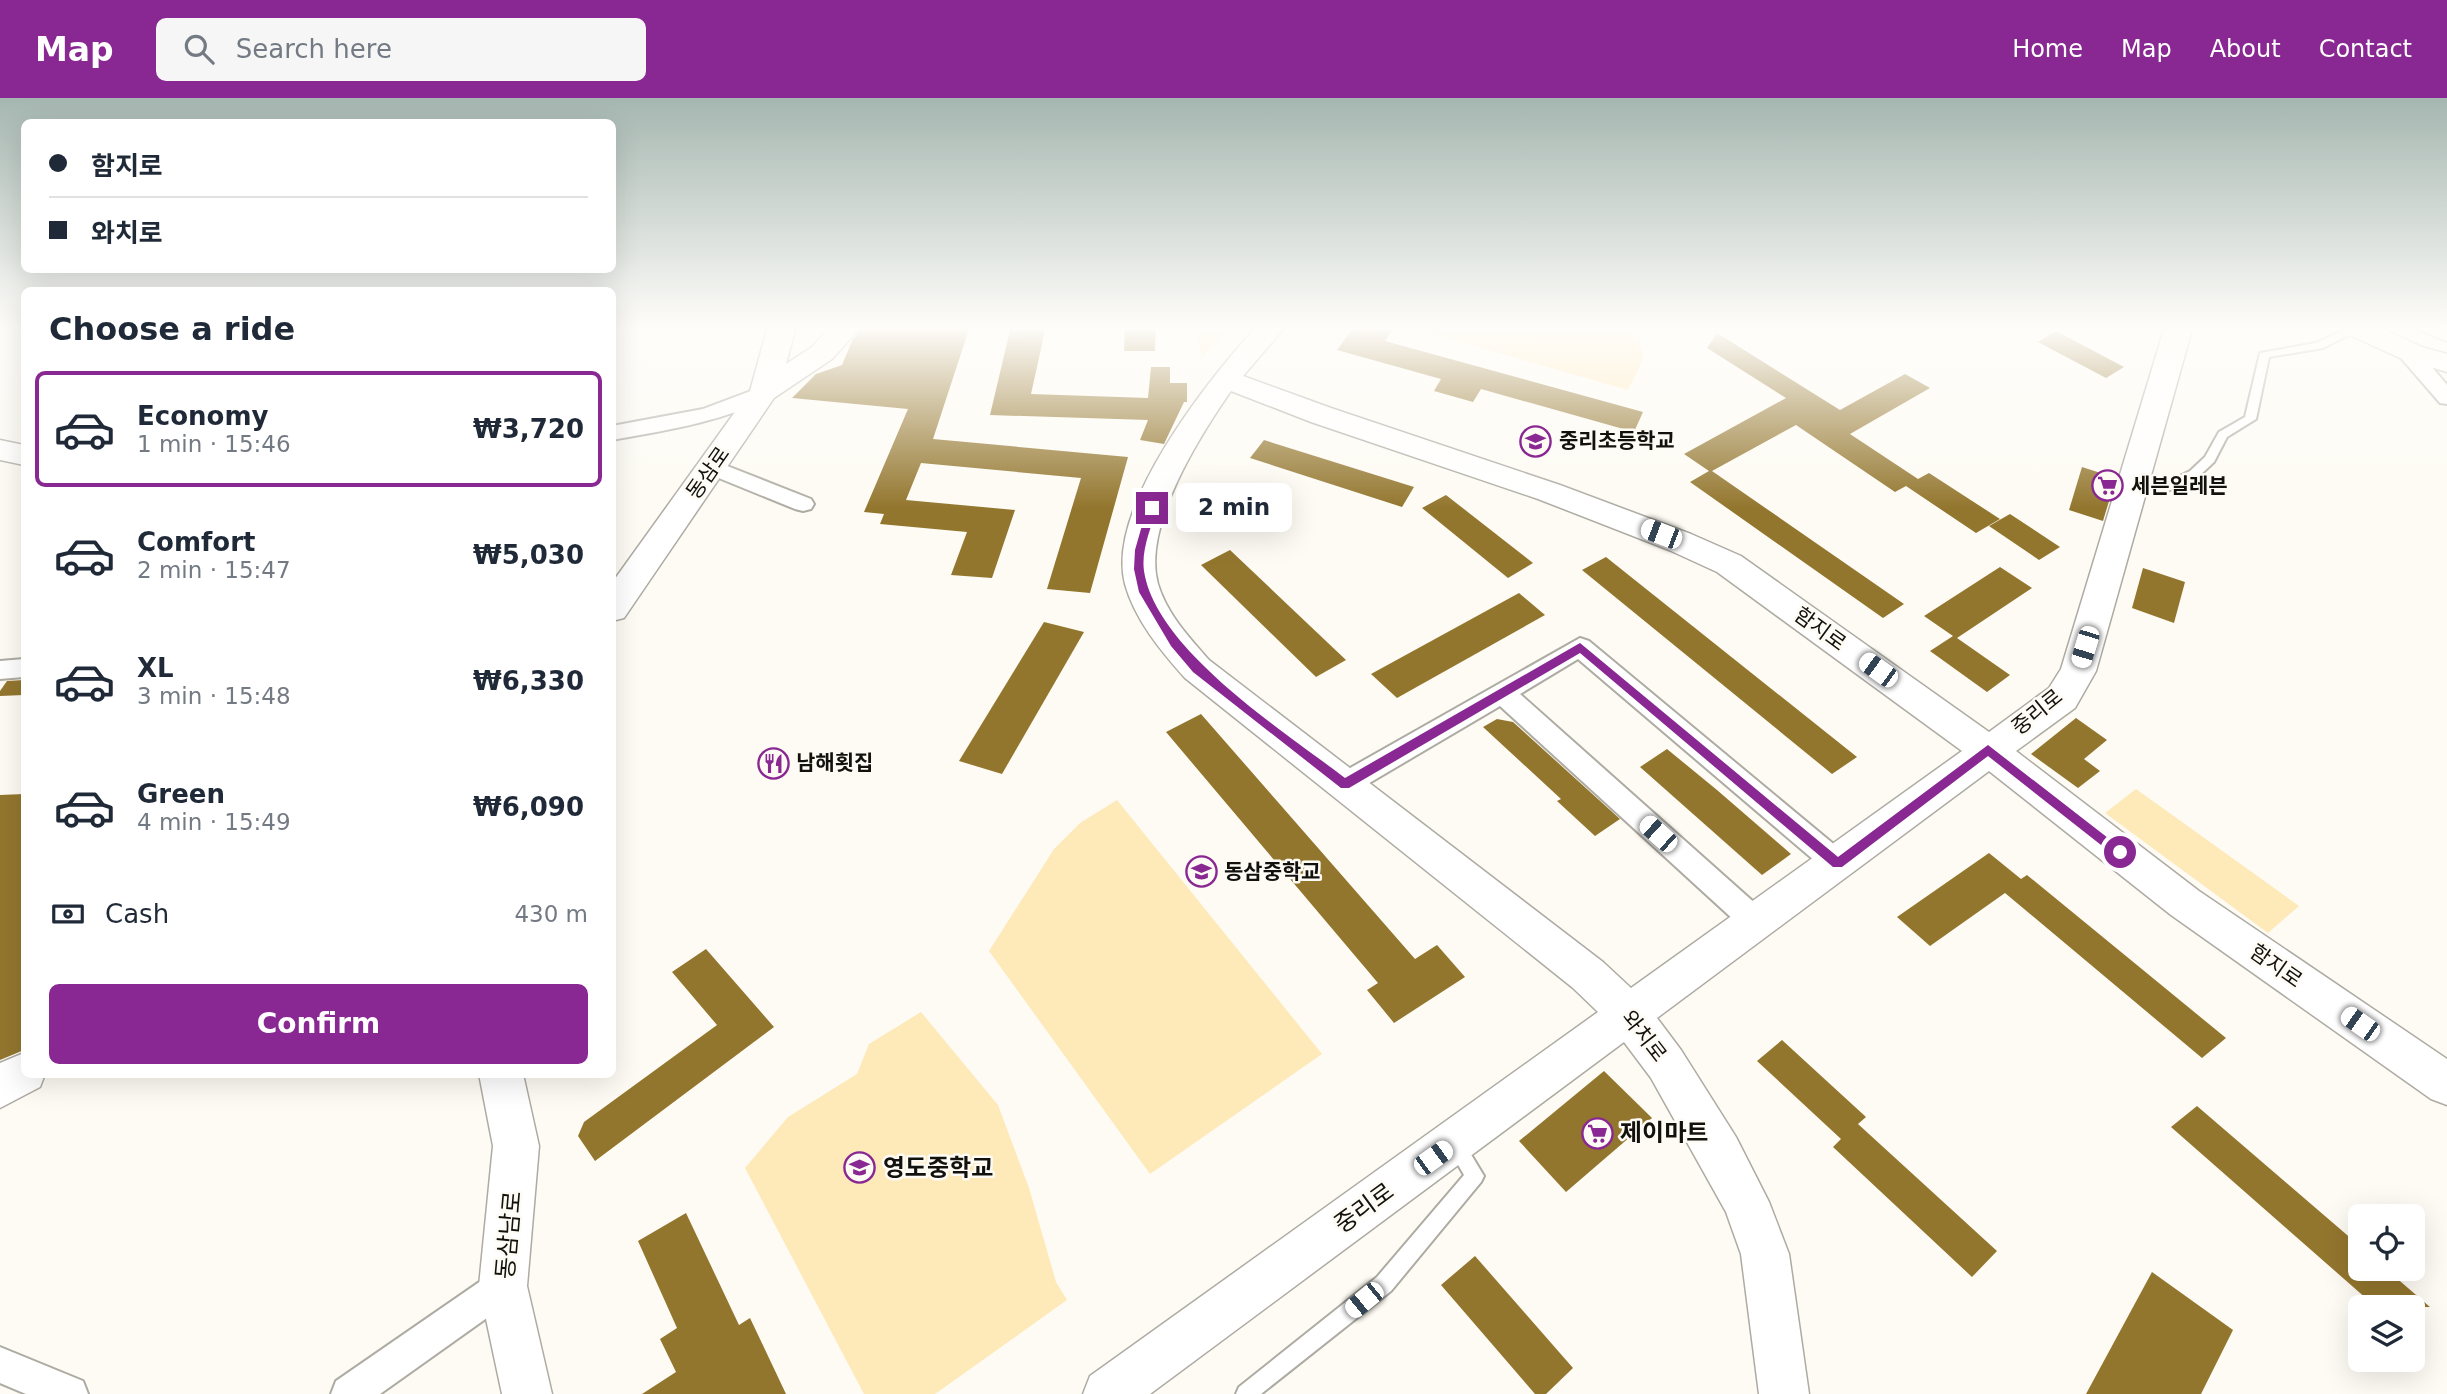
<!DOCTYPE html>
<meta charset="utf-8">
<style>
body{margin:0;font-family:"DejaVu Sans","Noto Sans KR",sans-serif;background:#f6f6f7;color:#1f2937;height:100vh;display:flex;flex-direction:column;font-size:26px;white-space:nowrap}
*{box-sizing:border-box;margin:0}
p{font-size:23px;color:#747a83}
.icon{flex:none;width:38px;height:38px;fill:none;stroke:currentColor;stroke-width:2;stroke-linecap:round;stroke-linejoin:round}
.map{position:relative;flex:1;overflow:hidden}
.side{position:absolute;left:21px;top:189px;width:595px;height:791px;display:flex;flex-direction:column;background:#fff;border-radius:10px;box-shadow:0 7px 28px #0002}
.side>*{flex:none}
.hud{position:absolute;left:21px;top:21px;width:595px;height:154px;border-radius:10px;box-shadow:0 7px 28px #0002;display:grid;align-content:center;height:154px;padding:0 28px;background:#fff}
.fabs{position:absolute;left:2348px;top:1106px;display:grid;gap:14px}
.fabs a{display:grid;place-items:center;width:77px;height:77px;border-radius:10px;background:#fff;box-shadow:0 7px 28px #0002;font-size:35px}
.end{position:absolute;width:32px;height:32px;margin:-16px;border:9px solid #892892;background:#fff;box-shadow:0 0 0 4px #fff}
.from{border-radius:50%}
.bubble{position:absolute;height:49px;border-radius:10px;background:#fff;box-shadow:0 7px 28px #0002;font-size:23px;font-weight:600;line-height:49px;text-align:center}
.car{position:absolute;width:21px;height:42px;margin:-21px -10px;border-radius:9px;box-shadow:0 0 5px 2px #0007;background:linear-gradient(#fff 24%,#345 0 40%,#fff 0 76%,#345 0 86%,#fff 0)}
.hud b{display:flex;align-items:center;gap:24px;height:66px;font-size:26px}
.hud b+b{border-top:2px solid #e0e1e3}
.hud i{width:18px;height:18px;background:#1f2937}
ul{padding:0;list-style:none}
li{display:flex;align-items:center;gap:21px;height:116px;margin:0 14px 10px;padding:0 14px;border:4px solid transparent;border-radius:10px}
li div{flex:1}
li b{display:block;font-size:26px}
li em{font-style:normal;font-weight:600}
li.on{border-color:#892892}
li>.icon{width:63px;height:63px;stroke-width:1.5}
h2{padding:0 28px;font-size:32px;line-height:84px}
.pay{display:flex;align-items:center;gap:18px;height:77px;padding:0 28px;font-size:26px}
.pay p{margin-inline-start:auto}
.cta{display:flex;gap:14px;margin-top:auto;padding:14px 28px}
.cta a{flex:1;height:80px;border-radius:10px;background:#892892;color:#fff;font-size:28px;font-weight:600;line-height:80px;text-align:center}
header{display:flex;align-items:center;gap:42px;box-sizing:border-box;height:98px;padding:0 35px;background:#892892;color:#fff}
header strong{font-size:33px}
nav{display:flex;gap:38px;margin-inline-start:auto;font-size:24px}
.search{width:490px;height:63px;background:#f6f6f7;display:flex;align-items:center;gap:18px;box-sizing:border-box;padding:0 24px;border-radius:10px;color:#747a83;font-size:26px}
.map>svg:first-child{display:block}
</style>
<header>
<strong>Map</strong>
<div class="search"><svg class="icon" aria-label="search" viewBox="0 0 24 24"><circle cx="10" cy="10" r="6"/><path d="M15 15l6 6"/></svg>Search here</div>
<nav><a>Home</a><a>Map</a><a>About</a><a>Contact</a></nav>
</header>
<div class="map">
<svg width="2447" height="1296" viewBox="0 0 2447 1296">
<rect width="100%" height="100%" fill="#fefbf4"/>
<g fill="#fee9b9">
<polygon points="1195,228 1232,228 1202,259"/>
<polygon points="1627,228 1640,244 1644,260 1628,292 1408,229"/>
<polygon points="2136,691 2299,808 2268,835 2105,715"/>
<polygon points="1117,702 1322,956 1150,1076 989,853 1054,751 1080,725"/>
<polygon points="921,914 998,1007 1029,1090 1056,1184 1067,1202 935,1296 864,1296 745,1070 788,1019 857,976 869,946"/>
</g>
<g fill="#93762e">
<polygon points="865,228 970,228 933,341 1128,359 1090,495 1047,491 1081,380 921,365 906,402 1015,412 992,480 951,477 967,434 880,426 884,416 864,414 908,311 792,300 816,276 842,267 853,241"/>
<polygon points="1011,228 1046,228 1031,296 1148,300 1151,269 1170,269 1170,285 1187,285 1187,304 1184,304 1164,346 1140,342 1148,322 990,317"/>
<polygon points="1125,228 1156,228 1155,253 1124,253"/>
<polygon points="1354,228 1396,228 1385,243 1643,314 1634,334 1481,291 1473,304 1434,293 1441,281 1337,252"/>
<polygon points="2056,233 2124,269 2106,280 2038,244"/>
<polygon points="1717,235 1840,312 1905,276 1930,290 1850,336 1918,381 1929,375 2000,421 1976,435 1906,388 1895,394 1796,327 1712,373 1904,506 1883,520 1690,384 1709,373 1684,356 1786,300 1707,250"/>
<polygon points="1264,342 1414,389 1402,409 1250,360"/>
<polygon points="2082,369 2116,380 2103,423 2069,412"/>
<polygon points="1446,397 1533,465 1508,480 1422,410"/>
<polygon points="2010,416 2060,449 2039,462 1989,428"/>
<polygon points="1230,452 1346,562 1316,579 1201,467"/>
<polygon points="1606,459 1857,659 1832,676 1582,472"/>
<polygon points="2000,469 2032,490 1957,540 2010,577 1987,594 1930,553 1953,538 1924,518"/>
<polygon points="2143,470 2185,484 2174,525 2132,510"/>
<polygon points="1519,495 1545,517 1397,600 1371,576"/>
<polygon points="1044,524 1084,534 1002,676 959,663"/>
<polygon points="24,582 24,597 0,598 0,593 7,583"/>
<polygon points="1201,616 1415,861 1437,847 1465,879 1394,925 1367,892 1378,885 1166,634"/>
<polygon points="2076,620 2107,642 2084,661 2100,673 2078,690 2031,656"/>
<polygon points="1497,621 1513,624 1620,721 1595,738 1557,703 1561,701 1483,629"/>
<polygon points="1667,651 1717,692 1791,756 1762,777 1640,669"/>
<polygon points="24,696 24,952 0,962 0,697"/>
<polygon points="1989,755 2021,781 2027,777 2226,940 2202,960 2005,795 1930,848 1897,819"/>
<polygon points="706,851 774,929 595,1063 578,1038 584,1024 717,927 672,874"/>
<polygon points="1782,942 1866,1019 1858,1026 1997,1153 1972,1179 1833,1049 1841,1041 1757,963"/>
<polygon points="1604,973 1652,1020 1566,1094 1519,1043"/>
<polygon points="2197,1008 2361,1149 2361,1171 2386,1171 2430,1209 2376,1209 2171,1029"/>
<polygon points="686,1115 739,1227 750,1220 786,1296 642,1296 676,1274 660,1241 677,1230 638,1143"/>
<polygon points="1475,1158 1573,1270 1546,1296 1535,1296 1441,1187"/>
<polygon points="2152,1174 2233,1232 2201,1296 2086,1296"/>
</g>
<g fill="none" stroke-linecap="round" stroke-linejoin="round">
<defs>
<g id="lane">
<polygon points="2353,228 2362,230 2323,250 2269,259 2256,321 2227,339 2214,364 2198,379 2161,396 2129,387 2129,381 2133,380 2160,388 2190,373 2205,359 2219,334 2245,319 2260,255 2316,245"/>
<polygon points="1455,1038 1461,1040 1484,1078 1481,1084 1391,1193 1261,1296 1236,1296 1239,1289 1377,1179 1464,1077 1446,1046 1449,1040"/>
</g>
<g id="street">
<polygon points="2417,228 2447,230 2447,243 2420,232"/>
<polygon points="2408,247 2415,249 2447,287 2447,306 2440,305 2401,260 2398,253 2401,249"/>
<path d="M764,288L771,289L774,294L771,299C721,324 667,332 612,342V328L703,311Z"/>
<polygon points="712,362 811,401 814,406 811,411 803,413 795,411 704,374 701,369 704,364"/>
<polygon points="1580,540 1589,543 1848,758 1852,766 1848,774 1838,778 1828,774 1578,561 1520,596 1766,815 1770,824 1766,833 1756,836 1746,833 1500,608 1354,694 1345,697 1336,694 1332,686 1336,678"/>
<polygon points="24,561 24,579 0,581 0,563"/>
<polygon points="503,1171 515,1176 520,1188 515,1200 380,1296 331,1296 336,1283 491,1176"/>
<polygon points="0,1249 83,1283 88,1296 26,1296 0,1285"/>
</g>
<g id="secondary">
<polygon points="768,228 796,228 786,266 812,249 832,228 862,228 832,261 774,300 624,520 612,523 612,485 750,293"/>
<path d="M1257,228H1286L1243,278L1331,310L1560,387L1691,436L1741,458L1989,634L2049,590L2061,571L2165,228H2193L2096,573L2075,610L2016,653L2199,793L2447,961V1007L2431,1001L2171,817L1989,673L1657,920L1681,952L1736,1039L1769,1104L1789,1156L1809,1296H1759L1741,1156L1726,1114L1651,980L1624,944L1150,1296H1083L1090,1278L1598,914L1573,890L1185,580C1161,553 1135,522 1125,486C1105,410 1209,281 1257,228ZM1231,293L1311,324L1538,401L1669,452L1717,474L1962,653L1631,890L1603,864L1209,562C1189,539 1167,516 1158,486C1142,429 1199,339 1231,293Z"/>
<polygon points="2339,228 2376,228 2422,249 2447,256 2447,274 2402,261 2343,234"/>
<polygon points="0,342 24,347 24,367 0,362"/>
<polygon points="24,955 24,976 45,976 40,989 0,1010 0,965"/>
<polygon points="479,976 523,976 539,1048 527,1188 552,1296 502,1296 479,1188 493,1048"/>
</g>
</defs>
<use href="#lane" stroke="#aeaba3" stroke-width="4"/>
<use href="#street" stroke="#aeaba3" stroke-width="4"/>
<use href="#secondary" stroke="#aeaba3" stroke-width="3"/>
<use href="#lane" fill="#fff" fill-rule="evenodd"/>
<use href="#street" fill="#fff" fill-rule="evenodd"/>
<use href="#secondary" fill="#fff" fill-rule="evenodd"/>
</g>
<linearGradient id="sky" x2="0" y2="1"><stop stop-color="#a5b6b0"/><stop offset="0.56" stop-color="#fffdfa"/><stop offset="1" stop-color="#fffdfa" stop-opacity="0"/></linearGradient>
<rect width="2447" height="410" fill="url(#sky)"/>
<path fill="#892892" d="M1152,407L1157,410C1151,430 1141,452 1144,473C1156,552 1284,633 1345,680L1580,545L1838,759L1988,647L2126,754L2124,758H2115L1988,658L1842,769H1833L1580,555L1349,690H1341L1193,574L1171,548L1139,494L1134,471L1135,452L1147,410Z"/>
<defs>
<symbol id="school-ring" viewBox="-11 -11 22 22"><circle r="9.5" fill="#fefbf4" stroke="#892892" stroke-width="1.5"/><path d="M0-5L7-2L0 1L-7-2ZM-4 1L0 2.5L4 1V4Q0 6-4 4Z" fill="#892892"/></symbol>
<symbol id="supermarket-ring" viewBox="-11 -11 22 22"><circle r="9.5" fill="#fefbf4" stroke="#892892" stroke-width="1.5"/><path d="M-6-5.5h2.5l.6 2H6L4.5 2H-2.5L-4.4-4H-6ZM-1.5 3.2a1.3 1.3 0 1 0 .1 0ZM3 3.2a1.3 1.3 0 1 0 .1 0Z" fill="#892892"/></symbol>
<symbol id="restaurant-ring" viewBox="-11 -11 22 22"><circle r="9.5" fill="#fefbf4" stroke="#892892" stroke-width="1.5"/><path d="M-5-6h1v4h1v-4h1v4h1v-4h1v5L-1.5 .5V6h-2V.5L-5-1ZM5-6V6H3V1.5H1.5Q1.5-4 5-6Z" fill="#892892"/></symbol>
</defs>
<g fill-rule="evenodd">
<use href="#school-ring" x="1518" y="326" width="35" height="35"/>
<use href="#supermarket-ring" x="2090" y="370" width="35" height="35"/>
<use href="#restaurant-ring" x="756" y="648" width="35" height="35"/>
<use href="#school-ring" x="1184" y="756" width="35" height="35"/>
<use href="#supermarket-ring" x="1580" y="1018" width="35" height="35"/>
<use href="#school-ring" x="842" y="1052" width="35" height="35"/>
</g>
<g text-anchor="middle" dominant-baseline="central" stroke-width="5" stroke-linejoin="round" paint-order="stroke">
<g font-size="21" font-weight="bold" fill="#12110e" stroke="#fefbf4" text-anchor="start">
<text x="1559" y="343">중리초등학교</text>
<text x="2131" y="388">세븐일레븐</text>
<text x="796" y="665">남해횟집</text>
<text x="1224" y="774">동삼중학교</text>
</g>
<g font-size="21" fill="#12110e" stroke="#fefbf4">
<text transform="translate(708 375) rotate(-55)">동삼로</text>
<text transform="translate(1820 531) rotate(36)">함지로</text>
<text transform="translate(2037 614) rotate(-39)">중리로</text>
<text transform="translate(2276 868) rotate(35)">함지로</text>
<text transform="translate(1644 938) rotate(52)">와치로</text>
</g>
<g font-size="24" font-weight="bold" fill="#12110e" stroke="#fefbf4" text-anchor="start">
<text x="1620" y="1035">제이마트</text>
<text x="883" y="1070">영도중학교</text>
</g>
<g font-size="24" fill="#12110e" stroke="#fefbf4">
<text transform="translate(1364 1110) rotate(-36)">중리로</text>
<text transform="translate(509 1137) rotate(-85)">동삼남로</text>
</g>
</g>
</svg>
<div class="fabs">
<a><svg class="icon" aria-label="locate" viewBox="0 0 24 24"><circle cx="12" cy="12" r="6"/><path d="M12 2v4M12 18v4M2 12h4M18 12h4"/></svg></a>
<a><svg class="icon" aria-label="layers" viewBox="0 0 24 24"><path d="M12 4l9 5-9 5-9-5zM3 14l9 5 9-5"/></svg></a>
</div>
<i class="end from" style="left:2120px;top:754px"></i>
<i class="end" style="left:1152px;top:410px"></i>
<div class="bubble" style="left:1176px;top:385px;width:116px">2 min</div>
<i class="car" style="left:1661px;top:436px;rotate:291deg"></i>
<i class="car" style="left:2085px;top:549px;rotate:197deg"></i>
<i class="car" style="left:1878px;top:572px;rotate:306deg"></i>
<i class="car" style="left:1658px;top:736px;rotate:312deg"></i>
<i class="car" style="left:2360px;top:926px;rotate:305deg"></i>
<i class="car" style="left:1433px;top:1060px;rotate:54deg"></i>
<i class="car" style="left:1364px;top:1202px;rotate:231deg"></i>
<div class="hud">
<b><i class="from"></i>함지로</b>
<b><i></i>와치로</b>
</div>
<section class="side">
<h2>Choose a ride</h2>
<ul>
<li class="on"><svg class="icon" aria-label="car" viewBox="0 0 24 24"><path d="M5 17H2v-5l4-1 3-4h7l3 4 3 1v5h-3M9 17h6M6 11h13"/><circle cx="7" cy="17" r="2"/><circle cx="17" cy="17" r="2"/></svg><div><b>Economy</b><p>1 min · 15:46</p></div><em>₩3,720</em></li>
<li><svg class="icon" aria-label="car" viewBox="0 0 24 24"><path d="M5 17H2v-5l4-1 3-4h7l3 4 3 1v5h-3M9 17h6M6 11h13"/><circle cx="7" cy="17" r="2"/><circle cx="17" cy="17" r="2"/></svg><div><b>Comfort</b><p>2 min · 15:47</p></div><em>₩5,030</em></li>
<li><svg class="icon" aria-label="car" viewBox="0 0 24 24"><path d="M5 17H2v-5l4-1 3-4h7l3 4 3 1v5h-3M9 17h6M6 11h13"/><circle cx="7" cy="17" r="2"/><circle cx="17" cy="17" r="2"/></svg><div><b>XL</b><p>3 min · 15:48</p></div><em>₩6,330</em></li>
<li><svg class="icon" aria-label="car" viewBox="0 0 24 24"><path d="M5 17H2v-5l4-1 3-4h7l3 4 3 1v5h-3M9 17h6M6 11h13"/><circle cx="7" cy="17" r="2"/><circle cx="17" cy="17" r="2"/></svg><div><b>Green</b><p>4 min · 15:49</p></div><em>₩6,090</em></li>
</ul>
<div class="pay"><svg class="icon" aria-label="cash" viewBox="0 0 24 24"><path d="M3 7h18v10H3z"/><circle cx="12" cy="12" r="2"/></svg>Cash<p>430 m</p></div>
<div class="cta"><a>Confirm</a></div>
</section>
</div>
